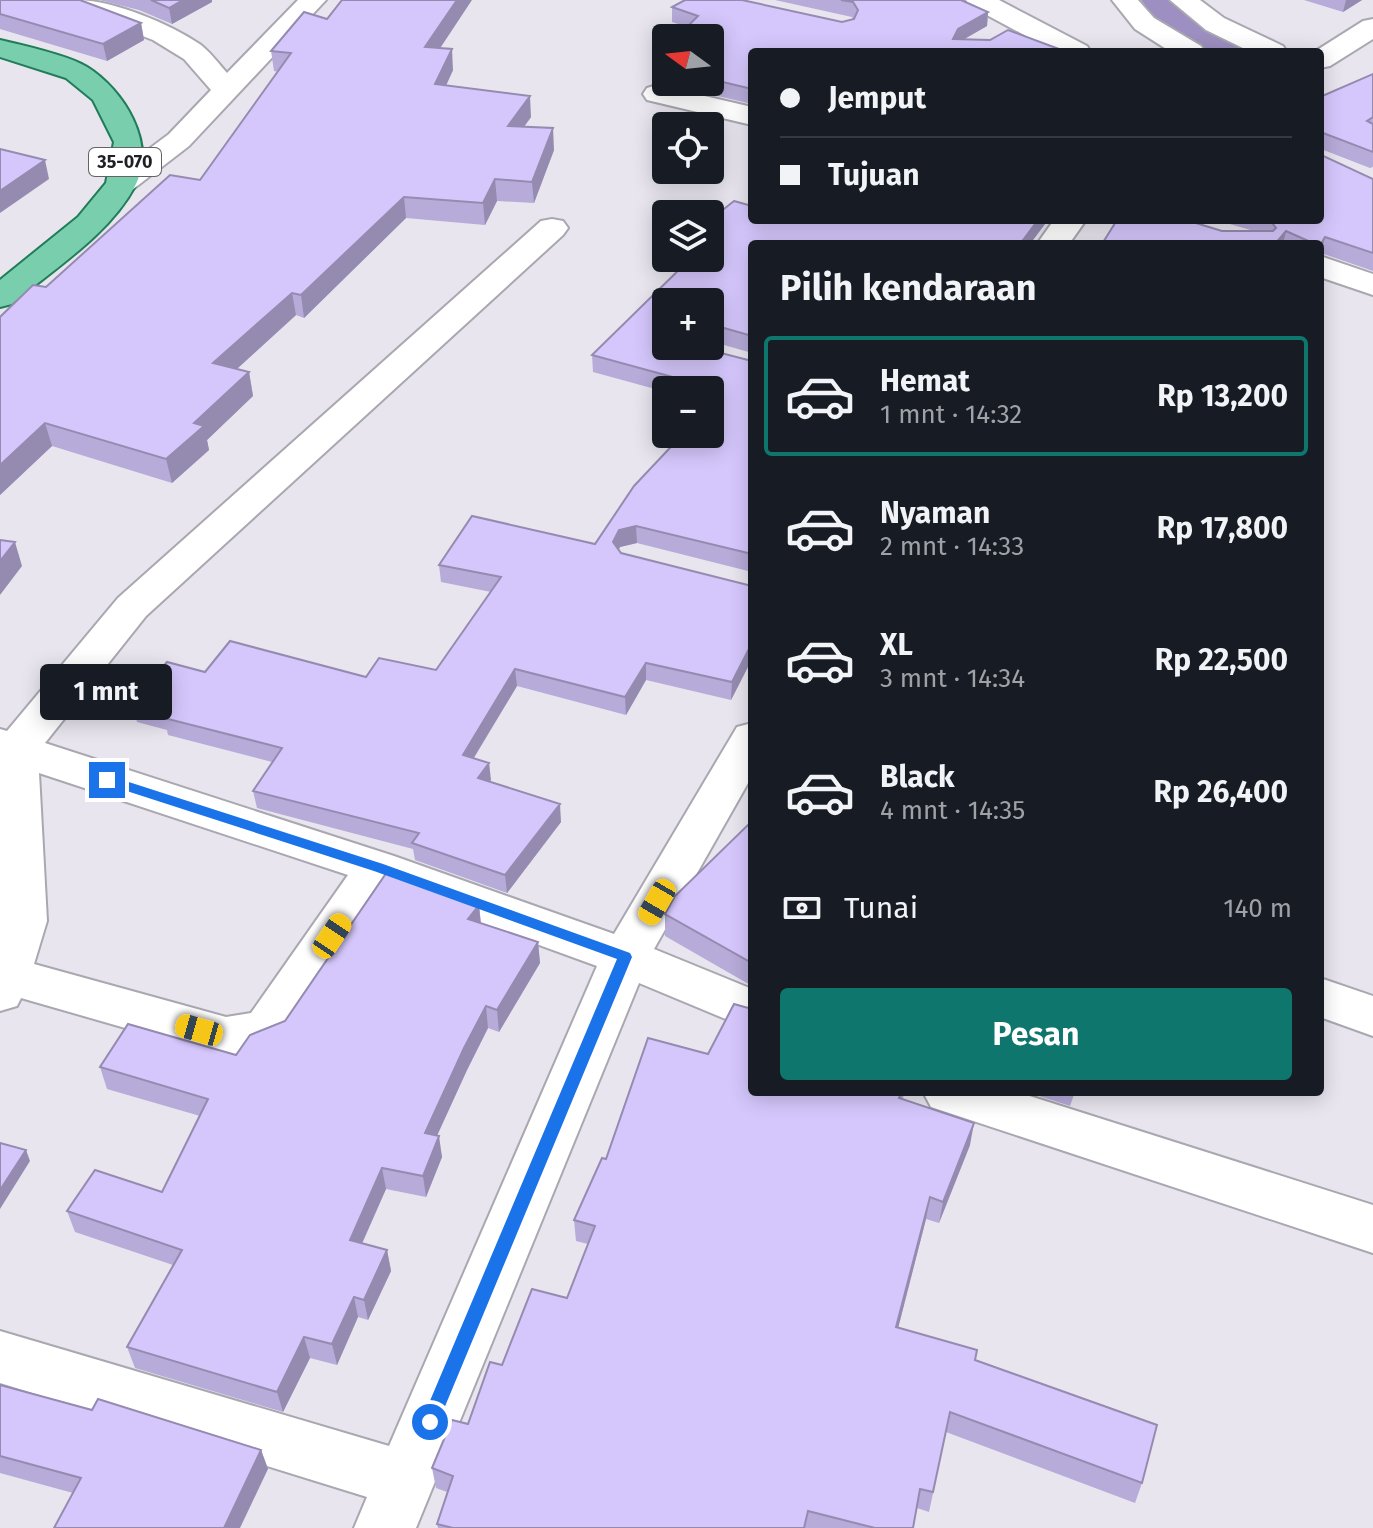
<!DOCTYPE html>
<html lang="id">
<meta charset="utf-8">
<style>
body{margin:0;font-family:"Fira Sans",sans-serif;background:#242831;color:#f1f3f6;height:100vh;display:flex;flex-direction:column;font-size:30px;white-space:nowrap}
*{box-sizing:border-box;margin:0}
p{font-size:26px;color:#9ea1a6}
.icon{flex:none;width:44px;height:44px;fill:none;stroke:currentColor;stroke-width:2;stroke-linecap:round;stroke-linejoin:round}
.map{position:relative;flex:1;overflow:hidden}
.side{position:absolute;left:748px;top:240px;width:576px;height:856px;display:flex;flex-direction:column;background:#171b24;border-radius:8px;box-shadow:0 4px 20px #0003}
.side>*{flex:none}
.top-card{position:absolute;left:748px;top:48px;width:576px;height:176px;border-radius:8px;box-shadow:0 4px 20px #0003;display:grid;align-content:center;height:176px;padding:0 32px;background:#171b24}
.needle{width:52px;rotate:285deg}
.buttons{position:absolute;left:652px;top:24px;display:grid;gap:16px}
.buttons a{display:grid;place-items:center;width:72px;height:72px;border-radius:8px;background:#171b24;box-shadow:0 4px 20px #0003;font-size:40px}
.end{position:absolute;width:36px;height:36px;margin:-18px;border:10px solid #1a73e8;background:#fff;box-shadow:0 0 0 4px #fff}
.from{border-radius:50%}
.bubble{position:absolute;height:56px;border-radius:8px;background:#171b24;box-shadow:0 4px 20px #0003;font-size:26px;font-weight:700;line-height:56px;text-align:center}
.car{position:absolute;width:24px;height:48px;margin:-24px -12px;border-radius:10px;box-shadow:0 0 6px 2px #0007;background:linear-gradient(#f5c518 24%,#345 0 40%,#f5c518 0 76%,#345 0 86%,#f5c518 0)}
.top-card b{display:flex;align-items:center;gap:28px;height:76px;font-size:30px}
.top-card b+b{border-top:2px solid #363941}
.top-card i{width:20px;height:20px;background:#f1f3f6}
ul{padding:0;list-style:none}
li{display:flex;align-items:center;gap:24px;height:120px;margin:0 16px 12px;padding:0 16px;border:4px solid transparent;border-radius:8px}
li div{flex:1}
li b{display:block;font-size:30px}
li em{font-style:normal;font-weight:700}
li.active{border-color:#0f766e}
li>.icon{width:72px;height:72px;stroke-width:1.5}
h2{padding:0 32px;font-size:36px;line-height:96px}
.pay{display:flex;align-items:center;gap:20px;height:88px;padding:0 32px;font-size:30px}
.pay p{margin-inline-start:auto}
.cta{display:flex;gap:16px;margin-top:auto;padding:16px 32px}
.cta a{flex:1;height:92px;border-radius:8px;background:#0f766e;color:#fff;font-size:32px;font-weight:700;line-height:92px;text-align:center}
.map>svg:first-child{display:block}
</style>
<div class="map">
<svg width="1373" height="1528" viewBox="0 0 1373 1528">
<rect width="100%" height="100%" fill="#e8e5ef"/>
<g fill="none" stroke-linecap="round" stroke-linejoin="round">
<polygon fill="#9d8fc1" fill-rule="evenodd" points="1141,0 1200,0 1246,40 1254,52 1193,52 1149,11"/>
<defs>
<g id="minor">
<path d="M76,0C114,0 170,24 201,45C211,53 219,64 227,73L298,0H326L189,146L132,190L121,193L110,190L106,184L110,178L169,134L211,90L184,59L153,40L77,11L73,5Z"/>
<polygon points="966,0 999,0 1087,46 1091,52 1056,52 970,6"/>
<polygon points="1112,0 1138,0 1154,18 1201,46 1205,52 1171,52 1135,29"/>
<polygon points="1170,0 1200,0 1224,18 1283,46 1287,52 1251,52 1206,30"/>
<polygon points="1373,19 1373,39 1330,66 1320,68 1320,52 1314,52 1363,21"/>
<polygon points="657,85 752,107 752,125 647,100 643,94 647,88"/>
<path d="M552,219L563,221L568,228L563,235L146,616L45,743L394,856L614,934L737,727L752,723V776L654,949L752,989V1030L639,983L416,1528H354L367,1497L0,1383V1331L389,1446L597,966L388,890L287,1041L250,1055L226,1057L21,998L17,1006L0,1011V729L7,731L118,598L541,221ZM39,773L348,875L251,1013L226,1017L34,964L47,921Z"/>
<polygon points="1054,220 1086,220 1069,244 1037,244"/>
<polygon points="1320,256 1373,274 1373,295 1320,277"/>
<polygon points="1320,978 1373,996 1373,1036 1320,1017"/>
<polygon points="923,1092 1017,1092 1373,1205 1373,1253 931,1107"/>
</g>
<path id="major" d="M0,40C22,45 70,56 87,67C124,90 157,144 135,186C109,235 53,269 12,304L0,307V280L78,217L106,183L114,142L93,100L66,78L0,57Z"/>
</defs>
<use href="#minor" stroke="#a9a7b0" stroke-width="4"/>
<use href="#major" stroke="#207c59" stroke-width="4"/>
<use href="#minor" fill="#fff" fill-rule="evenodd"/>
<use href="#major" fill="#79cead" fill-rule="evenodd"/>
</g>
<g fill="#b7abd9">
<polygon points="0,0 141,23 144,40 107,61 0,29"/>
<polygon points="99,0 212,0 212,2 172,24 139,10"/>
<polygon points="775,0 966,0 966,2 988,12 987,26 963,40 752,52 752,104 692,90 692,82 710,82 710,38 687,27 672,22 672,7 842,22 853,19 852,17"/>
<polygon points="1304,0 1362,0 1343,12"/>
<polygon points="327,19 440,48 453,70 446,86 531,117 524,127 554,150 534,203 497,201 485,225 406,218 304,318 296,315 237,369 249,372 253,396 207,440 209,450 172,483 52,446 0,495 46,287 200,180 278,72 274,71 271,51"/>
<polygon points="666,47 666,65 664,64 664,49"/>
<polygon points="1373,74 1373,167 1370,168 1321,149 1321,155 1373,179 1373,271 1321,253 1320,255 1320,244 1102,244 1222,231 1254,231 1216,220 1320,220 1320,97"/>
<polygon points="752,220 1048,220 1030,244 752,244 752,353 710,341 710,302 666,302 666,346 752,361 752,572 637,543 620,547 618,550 621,553 752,586 752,659 731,700 646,680 626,715 517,686 474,758 489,763 490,781 561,822 507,893 415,860 413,849 257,808 253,791 272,762 168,735 167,730 137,722 132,704 205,672 366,677 436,670 491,592 441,582 439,565 595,544 710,434 710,390 666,390 666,392 593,372 592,355"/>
<polygon points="752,801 752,986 665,936 665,914 750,823 750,804"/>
<polygon points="479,905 481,923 538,942 540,963 499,1032 488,1028 467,1070 437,1136 442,1157 426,1197 386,1189 362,1244 387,1250 391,1271 368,1320 358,1317 337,1365 310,1358 283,1412 135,1368 127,1347 173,1265 75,1232 67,1211 162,1192 200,1116 107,1089 100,1067 236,1055 285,1021"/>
<polygon points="752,1092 904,1092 903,1099 970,1145 939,1223 926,1219 898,1328 975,1360 1142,1483 1135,1503 946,1432 929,1512 917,1508 913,1528 438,1528 437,1524 447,1492 436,1488 432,1468 468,1424 502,1365 567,1298 588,1244 576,1241 574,1220 606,1159"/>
<polygon points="1027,1092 1075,1092 1070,1106"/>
<polygon points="0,1385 92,1410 261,1450 268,1469 73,1493 0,1473"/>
</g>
<g fill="#958bb0">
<polygon points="183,0 212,0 212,2 172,24 169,8"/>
<polygon points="457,0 472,0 427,68 425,47"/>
<polygon points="1346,0 1362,0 1343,12"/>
<polygon points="988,12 987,26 957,43 953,39 958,29"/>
<polygon points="141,23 144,40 107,61 103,44"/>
<polygon points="452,49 453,70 437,105 435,84"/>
<polygon points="530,96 531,117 509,147 508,126"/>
<polygon points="553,128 554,150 534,203 532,182"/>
<polygon points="45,160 49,179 0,213 0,191"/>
<polygon points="495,179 497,201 485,225 483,203"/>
<polygon points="404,197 406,218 304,318 301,295"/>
<polygon points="1038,220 1048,220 1030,244 1020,244"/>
<polygon points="1286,231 1283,244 1275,244"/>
<polygon points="1325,237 1321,253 1320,255 1321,244"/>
<polygon points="292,293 296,315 218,386 213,363"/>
<polygon points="665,323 666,340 661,329"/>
<polygon points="249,372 253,396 207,440 209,450 172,483 166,459 194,423"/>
<polygon points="45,423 52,446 0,495 0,465"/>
<polygon points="636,526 637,543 620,547 614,560 613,542 619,530"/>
<polygon points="15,542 22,566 0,595 0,561"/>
<polygon points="752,643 752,659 731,700 732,682"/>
<polygon points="646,663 646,680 626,715 625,697"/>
<polygon points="515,669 517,686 465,772 463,755"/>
<polygon points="489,763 491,780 480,795 478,778"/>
<polygon points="560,804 561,822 507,893 505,875"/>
<polygon points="479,905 481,927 468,919"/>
<polygon points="538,942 540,963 499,1032 497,1010"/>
<polygon points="486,1006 488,1028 467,1070 428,1155 425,1133 464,1048"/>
<polygon points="974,1123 970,1145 939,1223 943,1202"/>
<polygon points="439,1136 442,1157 426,1197 423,1176"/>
<polygon points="26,1150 30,1161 0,1209 0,1190"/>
<polygon points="382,1168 386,1189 354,1261 350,1240"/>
<polygon points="930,1197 926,1219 893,1348 896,1327"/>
<polygon points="387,1250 391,1271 368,1320 364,1300"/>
<polygon points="354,1297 358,1317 337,1365 332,1344"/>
<polygon points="304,1337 310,1358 283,1412 277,1392"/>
<polygon points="261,1450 268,1469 240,1528 224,1528"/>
</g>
<g fill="#d5c7fc" stroke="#958bb0" stroke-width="2">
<polygon points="0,0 80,0 141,23 103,44 0,14"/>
<polygon points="151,0 183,0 169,8"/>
<polygon points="342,0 457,0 425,47 452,49 435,84 530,96 508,126 553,128 532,182 495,179 483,203 404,197 301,295 292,293 213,363 249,372 194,423 204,426 166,459 45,423 0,465 0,317 33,285 46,287 170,175 200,180 291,53 271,51 304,12 327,19"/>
<polygon points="685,0 742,0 842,22 854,19 858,10 853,2 841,0 961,0 988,12 958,29 953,39 990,40 1008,30 1067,52 752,52 752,89 710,79 710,38 676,38 698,16 672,7"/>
<polygon points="1373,74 1373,117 1367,121 1373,124 1373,152 1323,133 1321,155 1373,179 1373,253 1325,237 1321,244 1315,244 1286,231 1275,244 1102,244 1117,220 1186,220 1222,231 1273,231 1276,228 1270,220 1320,220 1320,97"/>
<polygon points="0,149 45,160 0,191"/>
<polygon points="734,201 752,206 752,220 1038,220 1020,244 752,244 752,336 710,324 710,302 666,302 666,324 661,329 666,336 666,346 694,346 752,361 752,554 636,526 619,530 613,542 621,553 752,586 752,643 732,682 646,663 625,697 515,669 463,755 489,763 478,778 560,804 505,875 412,843 419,833 253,791 282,748 164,718 167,714 132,704 167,662 205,672 230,641 366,677 379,658 436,670 501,577 439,565 472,516 595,544 634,486 683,434 710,434 710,391 713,388 592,355 691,258 710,258 710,220"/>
<polygon points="0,540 15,542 0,561"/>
<polygon points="752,821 752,963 665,914 675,896"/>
<polygon points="387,872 479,905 468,919 538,942 497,1010 486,1006 464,1048 425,1133 439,1136 423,1176 382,1168 350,1240 387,1250 364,1300 354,1297 332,1344 304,1337 277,1392 127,1347 182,1250 67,1211 95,1170 162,1192 208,1099 100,1067 128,1024 236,1055 250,1035 285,1021"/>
<polygon points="734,1004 752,1009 752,1092 902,1092 899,1098 974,1123 943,1202 930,1197 896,1327 977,1350 975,1360 1157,1425 1142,1483 950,1412 933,1492 920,1489 913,1528 875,1528 808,1511 804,1528 453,1528 437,1524 453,1476 432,1468 452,1420 468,1424 490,1362 502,1365 532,1289 567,1298 595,1226 574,1220 602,1158 606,1159 648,1038 708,1054"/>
<polygon points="0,1143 26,1150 0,1190"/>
<polygon points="0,1385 92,1410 98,1399 261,1450 224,1528 54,1528 81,1478 0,1456"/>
</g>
<polygon fill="#1a73e8" points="107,775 383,864 630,953 632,957 436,1428 430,1430 424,1428 421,1422 617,959 374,871 102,783 102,776"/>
<g text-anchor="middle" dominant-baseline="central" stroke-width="6" stroke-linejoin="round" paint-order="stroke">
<rect fill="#fff" stroke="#636265" stroke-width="2" x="89" y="148" width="72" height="28" rx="6"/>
<g font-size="18" font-weight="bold" fill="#201f23">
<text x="125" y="162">35-070</text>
</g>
</g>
</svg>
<div class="buttons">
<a><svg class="needle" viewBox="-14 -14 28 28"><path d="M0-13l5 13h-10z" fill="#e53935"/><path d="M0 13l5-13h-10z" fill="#9ea1a6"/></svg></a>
<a><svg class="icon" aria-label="locate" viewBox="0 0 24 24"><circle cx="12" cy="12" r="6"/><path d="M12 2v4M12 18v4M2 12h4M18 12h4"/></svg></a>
<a><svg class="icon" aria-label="layers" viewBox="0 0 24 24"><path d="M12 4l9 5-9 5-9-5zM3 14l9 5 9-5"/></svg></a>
<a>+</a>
<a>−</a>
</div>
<i class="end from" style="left:430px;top:1422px"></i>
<i class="end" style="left:107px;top:780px"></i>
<div class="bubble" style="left:40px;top:664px;width:132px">1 mnt</div>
<i class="car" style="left:657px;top:902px;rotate:210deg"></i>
<i class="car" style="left:332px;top:936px;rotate:34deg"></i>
<i class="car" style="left:199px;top:1030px;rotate:286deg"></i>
<div class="top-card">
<b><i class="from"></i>Jemput</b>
<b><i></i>Tujuan</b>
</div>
<section class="side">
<h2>Pilih kendaraan</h2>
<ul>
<li class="active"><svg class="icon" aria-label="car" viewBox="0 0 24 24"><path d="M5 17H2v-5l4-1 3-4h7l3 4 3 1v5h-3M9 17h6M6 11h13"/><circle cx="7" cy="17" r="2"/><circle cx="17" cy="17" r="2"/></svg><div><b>Hemat</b><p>1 mnt · 14:32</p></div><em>Rp 13,200</em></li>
<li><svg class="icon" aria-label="car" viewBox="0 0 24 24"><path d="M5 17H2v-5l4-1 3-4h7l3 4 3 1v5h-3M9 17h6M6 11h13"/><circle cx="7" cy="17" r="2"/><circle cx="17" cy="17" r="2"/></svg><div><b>Nyaman</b><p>2 mnt · 14:33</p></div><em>Rp 17,800</em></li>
<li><svg class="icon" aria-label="car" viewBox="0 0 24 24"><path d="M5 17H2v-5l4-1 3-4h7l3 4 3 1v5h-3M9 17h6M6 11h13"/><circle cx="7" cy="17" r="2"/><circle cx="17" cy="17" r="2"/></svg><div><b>XL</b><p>3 mnt · 14:34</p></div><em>Rp 22,500</em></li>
<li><svg class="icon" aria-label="car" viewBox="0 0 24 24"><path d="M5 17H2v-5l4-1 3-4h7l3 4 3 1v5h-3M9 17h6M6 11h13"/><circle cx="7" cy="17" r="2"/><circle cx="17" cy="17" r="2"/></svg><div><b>Black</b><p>4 mnt · 14:35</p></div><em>Rp 26,400</em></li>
</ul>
<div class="pay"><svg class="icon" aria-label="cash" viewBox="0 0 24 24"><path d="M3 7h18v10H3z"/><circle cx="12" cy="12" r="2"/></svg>Tunai<p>140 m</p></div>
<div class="cta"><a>Pesan</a></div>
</section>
</div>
